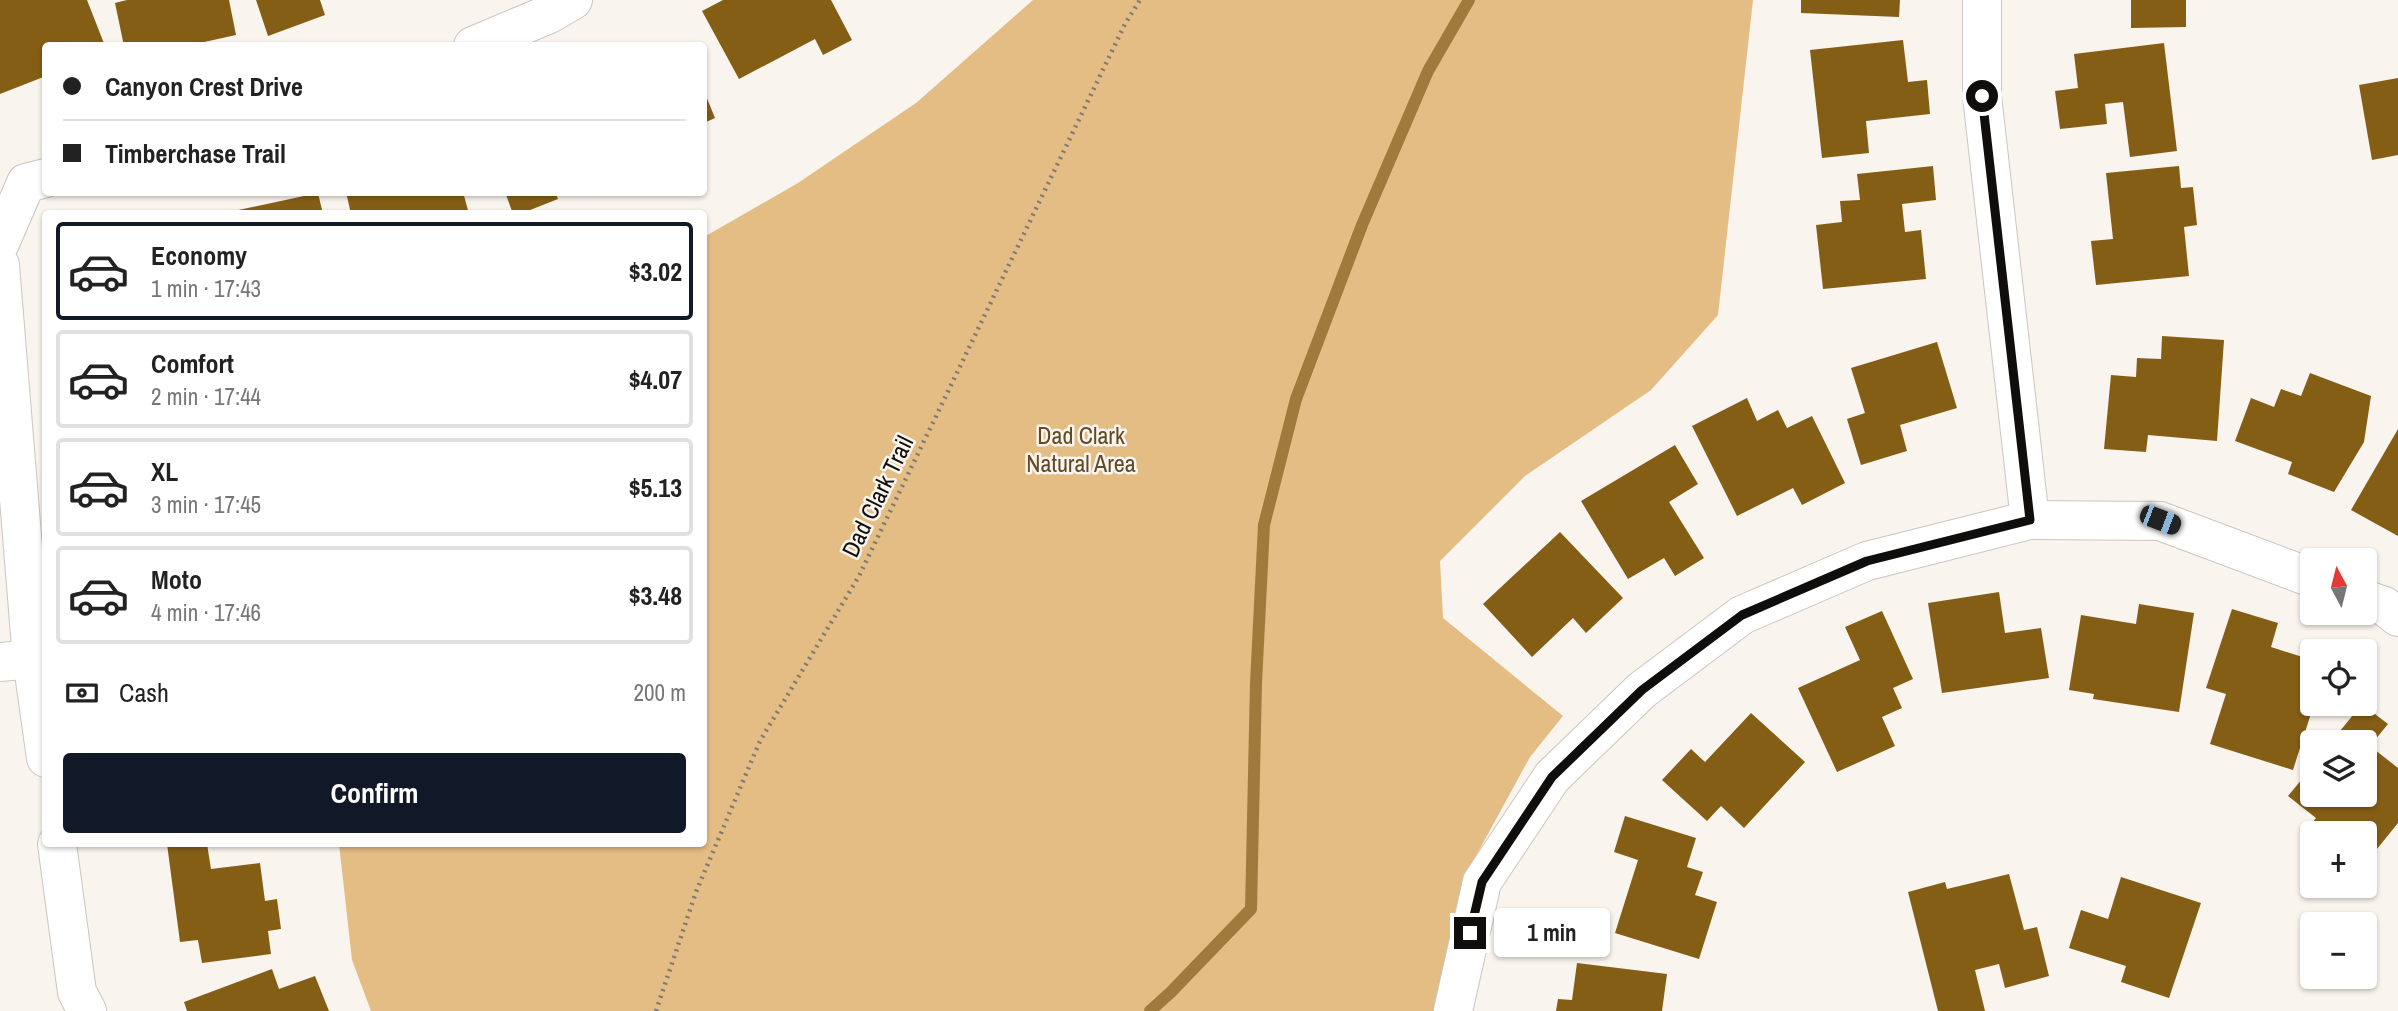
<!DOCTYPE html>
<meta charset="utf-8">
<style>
body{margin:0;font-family:"Archivo Narrow",sans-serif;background:#f6f6f6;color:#222;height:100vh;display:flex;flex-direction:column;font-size:26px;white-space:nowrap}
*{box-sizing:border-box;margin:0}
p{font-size:23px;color:#767676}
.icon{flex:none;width:38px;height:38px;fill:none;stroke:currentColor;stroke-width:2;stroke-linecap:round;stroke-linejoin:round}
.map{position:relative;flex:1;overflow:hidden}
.drawer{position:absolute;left:42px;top:210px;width:665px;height:637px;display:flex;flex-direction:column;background:#fff;border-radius:7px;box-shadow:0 2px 5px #0004}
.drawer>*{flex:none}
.top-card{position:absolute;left:42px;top:42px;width:665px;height:154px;border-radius:7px;box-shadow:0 2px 5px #0004;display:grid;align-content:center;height:154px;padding:0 21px;background:#fff}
.needle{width:46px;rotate:353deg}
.controls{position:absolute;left:2300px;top:548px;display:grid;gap:14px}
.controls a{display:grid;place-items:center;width:77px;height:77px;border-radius:7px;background:#fff;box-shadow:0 2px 5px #0004;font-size:35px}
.end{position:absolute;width:32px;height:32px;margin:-16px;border:9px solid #100e0c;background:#fff;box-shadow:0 0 0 4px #fff}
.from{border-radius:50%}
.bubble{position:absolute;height:49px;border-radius:7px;background:#fff;box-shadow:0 2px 5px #0004;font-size:23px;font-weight:800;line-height:49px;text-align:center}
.car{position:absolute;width:21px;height:42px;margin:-21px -10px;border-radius:9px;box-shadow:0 0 5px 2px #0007;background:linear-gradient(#222 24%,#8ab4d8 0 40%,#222 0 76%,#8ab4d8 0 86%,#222 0)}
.top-card b{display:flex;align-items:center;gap:24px;height:66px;font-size:26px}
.top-card b+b{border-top:2px solid #e0e0e0}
.top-card i{width:18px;height:18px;background:#222}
ul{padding:12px 0 0;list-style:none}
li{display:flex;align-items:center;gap:21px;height:98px;margin:0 14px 10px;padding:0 7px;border:4px solid #e0e0e0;border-radius:7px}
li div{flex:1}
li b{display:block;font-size:26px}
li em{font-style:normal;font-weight:800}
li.current{border-color:#111827}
li>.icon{width:63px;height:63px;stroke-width:1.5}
.pay{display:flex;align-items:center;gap:18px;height:77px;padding:0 21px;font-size:26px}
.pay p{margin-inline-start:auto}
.primary-button{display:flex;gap:14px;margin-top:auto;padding:14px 21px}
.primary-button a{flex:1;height:80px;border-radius:7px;background:#111827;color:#fff;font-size:28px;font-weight:800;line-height:80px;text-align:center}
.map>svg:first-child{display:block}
</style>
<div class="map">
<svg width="2398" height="1011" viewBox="0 0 2398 1011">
<rect width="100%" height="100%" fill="#f9f4ed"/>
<polygon fill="#e4bd84" points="1033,0 1753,0 1718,315 1651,390 1525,476 1440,561 1443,618 1563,716 1530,757 1471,865 1438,1011 371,1011 352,960 339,844 704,844 704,237 798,183 916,103"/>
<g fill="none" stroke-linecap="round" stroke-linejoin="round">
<polyline stroke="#a07a3c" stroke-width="12" points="1150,1011 1171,992 1251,909 1256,683 1264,525 1296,399 1362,225 1428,71 1469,0"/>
</g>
<g fill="#855e16">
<polygon points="0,0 87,0 105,46 46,46 46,76 0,94"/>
<polygon points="127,0 229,0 236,35 186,46 124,46 115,3"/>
<polygon points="256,0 320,0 325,15 268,36"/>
<polygon points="723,0 831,0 852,40 823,55 815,39 739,79 702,11"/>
<polygon points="1801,0 1900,0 1899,17 1801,13"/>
<polygon points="2131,0 2186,0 2186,27 2131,28"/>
<polygon points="1903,40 1908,82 1927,80 1930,114 1866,121 1869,153 1822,158 1810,50"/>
<polygon points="2164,43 2177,151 2130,157 2123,102 2105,104 2107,124 2060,129 2055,91 2078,88 2074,54"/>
<polygon points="2398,78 2398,155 2372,160 2359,85"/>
<polygon points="704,91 715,118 704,123"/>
<polygon points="1933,166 1936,200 1902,204 1905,232 1921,230 1926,279 1823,289 1816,225 1842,222 1840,201 1860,200 1857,174"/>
<polygon points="2179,166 2181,188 2193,187 2197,225 2184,227 2189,276 2096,285 2091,241 2113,239 2106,173"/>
<polygon points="346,192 463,192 469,214 351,214"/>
<polygon points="505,192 555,192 558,199 520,214 513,214"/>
<polygon points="318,193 323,214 229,214 229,212"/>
<polygon points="2162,336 2224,340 2217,441 2148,435 2146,452 2104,449 2111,375 2136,377 2137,358 2161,359"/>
<polygon points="1937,342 1957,408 1900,425 1907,451 1861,465 1847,419 1865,413 1851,368"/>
<polygon points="2310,373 2371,396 2364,442 2334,492 2288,474 2292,462 2235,441 2251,398 2274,407 2281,389 2301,396"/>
<polygon points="1747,398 1757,421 1778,410 1787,428 1812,416 1845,483 1802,505 1793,488 1737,516 1692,426"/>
<polygon points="2398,429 2398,536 2351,510"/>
<polygon points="1675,445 1698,484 1669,502 1704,558 1675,576 1664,558 1628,579 1581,501"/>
<polygon points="1560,532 1623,598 1586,633 1573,618 1532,657 1483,604"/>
<polygon points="1999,592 2005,633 2041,628 2049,678 1942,693 1928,603"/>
<polygon points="2139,604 2194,613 2179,712 2093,699 2094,694 2069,690 2081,615 2136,624"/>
<polygon points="2232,609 2278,623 2271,647 2312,660 2312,704 2314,704 2293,770 2210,744 2226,694 2206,688"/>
<polygon points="1882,611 1913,679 1893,688 1902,708 1882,717 1895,746 1837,772 1798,688 1860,660 1845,627"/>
<polygon points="2362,704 2388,724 2370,746 2398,768 2398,823 2364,865 2364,833 2314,833 2308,828 2316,818 2288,796 2312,767 2312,794 2364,794 2364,742 2331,742"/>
<polygon points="1751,713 1805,762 1744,828 1721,806 1707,821 1662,780 1691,749 1705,762"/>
<polygon points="1625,816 1696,838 1687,867 1703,872 1695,895 1717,902 1699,959 1615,933 1638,860 1614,852"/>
<polygon points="167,844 207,844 211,869 260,863 265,901 277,899 281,929 268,931 271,954 202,963 198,940 180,942"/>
<polygon points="2009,874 2024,930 2037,927 2049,976 2005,988 1999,964 1975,970 1985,1011 1938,1011 1908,892 1945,882 1947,889"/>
<polygon points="2121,877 2201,903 2169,998 2121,982 2126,966 2069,948 2081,910 2108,919"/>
<polygon points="1577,963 1667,974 1662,1011 1556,1011 1558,999 1572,1000"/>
<polygon points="272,969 279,989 315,976 329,1011 187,1011 184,1002"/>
</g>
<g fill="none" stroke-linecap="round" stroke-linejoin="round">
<defs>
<g id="minor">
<polyline points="1982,0 1982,96 2030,520"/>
<polyline points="473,46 549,14 573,0"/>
<polyline points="0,243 26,183 46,178"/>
<polyline points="0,265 32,659 46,758"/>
<polyline points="2364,599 2384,606 2398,617"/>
<polyline points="0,662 32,659"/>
<polyline points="57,844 77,992 87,1011"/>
<polyline points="1453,1011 1482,882 1552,777 1642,690 1742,615 1867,561 2030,520 2160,521 2312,578"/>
</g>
</defs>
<use href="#minor" stroke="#cbc6c0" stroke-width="40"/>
<polyline stroke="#7c7974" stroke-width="4.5" stroke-dasharray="2 5" stroke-linecap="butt" points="656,1011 696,892 760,741 859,576 1125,24 1140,0"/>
<use href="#minor" stroke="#fff" stroke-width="38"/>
</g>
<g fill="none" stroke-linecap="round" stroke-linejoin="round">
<polyline stroke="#100e0c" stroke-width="9" points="1470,933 1482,882 1552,777 1642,690 1742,615 1867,561 2030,520 1982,96"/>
</g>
<g text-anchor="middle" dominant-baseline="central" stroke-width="5" stroke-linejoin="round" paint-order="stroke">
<g font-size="24" fill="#614a25" stroke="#f9f4ed">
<text x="1081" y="435">Dad Clark<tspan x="1081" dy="28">Natural Area</tspan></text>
</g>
<g font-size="24" fill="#100e0c" stroke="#f9f4ed">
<text transform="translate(877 496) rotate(-64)">Dad Clark Trail</text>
</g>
</g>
</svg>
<div class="controls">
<a><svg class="needle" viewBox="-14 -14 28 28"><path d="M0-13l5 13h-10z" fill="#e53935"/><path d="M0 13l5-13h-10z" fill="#767676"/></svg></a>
<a><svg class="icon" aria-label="locate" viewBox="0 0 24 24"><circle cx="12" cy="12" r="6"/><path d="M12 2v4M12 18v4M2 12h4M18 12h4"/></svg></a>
<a><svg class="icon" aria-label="layers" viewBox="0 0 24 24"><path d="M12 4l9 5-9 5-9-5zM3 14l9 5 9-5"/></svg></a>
<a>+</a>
<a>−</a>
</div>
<i class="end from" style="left:1982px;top:96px"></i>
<i class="end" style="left:1470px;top:933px"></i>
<div class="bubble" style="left:1494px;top:908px;width:116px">1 min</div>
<i class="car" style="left:2160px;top:520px;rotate:111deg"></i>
<div class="top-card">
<b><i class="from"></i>Canyon Crest Drive</b>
<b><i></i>Timberchase Trail</b>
</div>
<section class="drawer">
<ul>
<li class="current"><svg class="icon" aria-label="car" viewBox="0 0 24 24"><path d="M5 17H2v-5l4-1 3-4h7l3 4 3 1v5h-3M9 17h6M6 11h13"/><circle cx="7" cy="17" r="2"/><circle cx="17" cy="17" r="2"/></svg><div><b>Economy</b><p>1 min · 17:43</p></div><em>$3.02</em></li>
<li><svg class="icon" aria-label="car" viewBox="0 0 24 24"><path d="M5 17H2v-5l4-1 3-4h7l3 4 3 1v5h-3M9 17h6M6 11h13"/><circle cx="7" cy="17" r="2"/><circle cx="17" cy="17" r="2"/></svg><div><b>Comfort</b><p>2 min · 17:44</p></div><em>$4.07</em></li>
<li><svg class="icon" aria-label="car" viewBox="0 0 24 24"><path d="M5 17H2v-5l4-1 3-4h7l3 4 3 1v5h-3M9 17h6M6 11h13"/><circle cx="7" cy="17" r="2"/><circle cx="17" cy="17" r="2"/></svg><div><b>XL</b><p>3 min · 17:45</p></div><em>$5.13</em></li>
<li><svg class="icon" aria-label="car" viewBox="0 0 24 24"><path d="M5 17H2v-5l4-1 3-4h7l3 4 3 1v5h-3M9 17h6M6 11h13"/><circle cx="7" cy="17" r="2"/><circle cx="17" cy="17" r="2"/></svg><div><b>Moto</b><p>4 min · 17:46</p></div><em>$3.48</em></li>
</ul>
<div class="pay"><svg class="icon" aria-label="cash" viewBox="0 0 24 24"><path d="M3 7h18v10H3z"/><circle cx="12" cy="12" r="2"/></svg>Cash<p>200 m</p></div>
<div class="primary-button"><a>Confirm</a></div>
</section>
</div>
